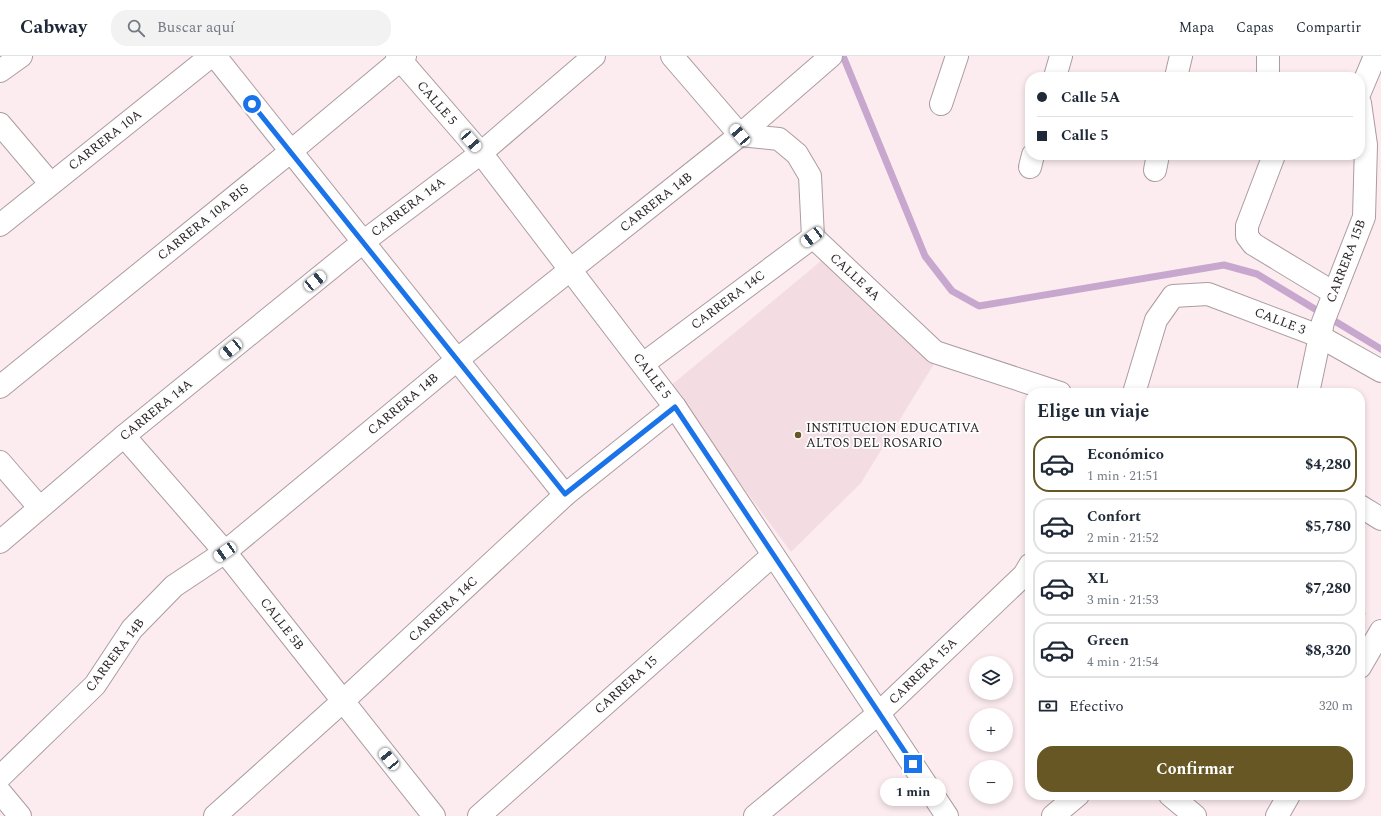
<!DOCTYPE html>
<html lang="es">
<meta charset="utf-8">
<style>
body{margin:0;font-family:Spectral,serif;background:#f2f2f3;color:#1f2937;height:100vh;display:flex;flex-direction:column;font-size:15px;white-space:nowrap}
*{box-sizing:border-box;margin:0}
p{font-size:13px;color:#747a83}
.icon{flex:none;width:22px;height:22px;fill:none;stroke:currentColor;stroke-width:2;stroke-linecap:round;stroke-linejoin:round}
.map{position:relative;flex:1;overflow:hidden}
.drawer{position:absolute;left:1025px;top:332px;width:340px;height:412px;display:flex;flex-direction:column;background:#fff;border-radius:16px;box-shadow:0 2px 6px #0003}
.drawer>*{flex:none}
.top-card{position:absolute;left:1025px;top:16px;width:340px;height:88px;border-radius:16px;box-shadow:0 2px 6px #0003;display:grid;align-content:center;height:88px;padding:0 12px;background:#fff}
.tools{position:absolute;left:969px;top:600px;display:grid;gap:8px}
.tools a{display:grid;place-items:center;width:44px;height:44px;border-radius:50%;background:#fff;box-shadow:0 2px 6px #0003;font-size:20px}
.end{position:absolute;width:18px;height:18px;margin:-9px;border:5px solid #1a73e8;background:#fff;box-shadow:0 0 0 2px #fff}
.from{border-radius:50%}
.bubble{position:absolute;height:28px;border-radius:14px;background:#fff;box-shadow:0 2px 6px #0003;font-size:13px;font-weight:700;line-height:28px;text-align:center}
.car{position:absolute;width:12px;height:24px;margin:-12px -6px;border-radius:5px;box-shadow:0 0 3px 1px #0007;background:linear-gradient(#fff 24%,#345 0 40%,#fff 0 76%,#345 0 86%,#fff 0)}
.top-card b{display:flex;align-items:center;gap:14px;height:38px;font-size:15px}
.top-card b+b{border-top:1px solid #e0e1e3}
.top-card i{width:10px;height:10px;background:#1f2937}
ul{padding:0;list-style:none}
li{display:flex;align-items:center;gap:12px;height:56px;margin:0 8px 6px;padding:0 4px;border:2px solid #e0e1e3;border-radius:16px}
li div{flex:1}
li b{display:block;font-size:15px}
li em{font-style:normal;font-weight:700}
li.current{border-color:#665724}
li>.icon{width:36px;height:36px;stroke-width:1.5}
h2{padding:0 12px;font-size:18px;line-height:48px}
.pay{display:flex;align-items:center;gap:10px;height:44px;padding:0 12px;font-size:15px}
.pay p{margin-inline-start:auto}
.button{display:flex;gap:8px;margin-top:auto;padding:8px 12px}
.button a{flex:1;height:46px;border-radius:16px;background:#665724;color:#fff;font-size:16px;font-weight:700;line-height:46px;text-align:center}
header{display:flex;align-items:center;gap:24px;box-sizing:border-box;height:56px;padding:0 20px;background:#fff;border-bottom:1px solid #e0e1e3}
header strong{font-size:19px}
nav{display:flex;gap:22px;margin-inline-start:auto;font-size:14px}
.search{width:280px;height:36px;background:#f2f2f3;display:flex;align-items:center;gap:10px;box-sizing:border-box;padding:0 14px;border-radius:16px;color:#747a83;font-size:15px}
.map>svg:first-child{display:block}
</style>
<header>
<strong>Cabway</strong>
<div class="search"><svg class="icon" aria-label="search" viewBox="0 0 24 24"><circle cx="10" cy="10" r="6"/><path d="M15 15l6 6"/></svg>Buscar aquí</div>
<nav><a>Mapa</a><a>Capas</a><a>Compartir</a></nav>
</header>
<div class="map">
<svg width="1381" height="760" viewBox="0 0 1381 760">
<rect width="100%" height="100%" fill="#fcecf0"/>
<polygon fill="#f4dce3" points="827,200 934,308 861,427 791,496 669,331"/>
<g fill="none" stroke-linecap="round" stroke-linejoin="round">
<polyline stroke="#c8a7cf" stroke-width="7" points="843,0 925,200 952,235 979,250 1224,209 1257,218 1381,293"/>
<defs>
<g id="minor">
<polyline points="215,0 565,439"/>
<polyline points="397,0 481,97 675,351 947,760"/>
<polyline points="672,0 740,79 779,83 797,98 810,120 813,181 935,296 1060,337"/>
<polyline points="1268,0 1268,21"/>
<polyline points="0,15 21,0"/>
<polyline points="1055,21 1061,0"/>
<polyline points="1176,21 1181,0"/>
<polyline points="1360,36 1375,0"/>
<polyline points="941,48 957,0"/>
<polyline points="0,68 50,127"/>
<polyline points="1274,99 1247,170 1247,180 1253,188 1334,237"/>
<polyline points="1030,111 1033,99"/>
<polyline points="1155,114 1158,99"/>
<polyline points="0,169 211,0"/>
<polyline points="643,308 813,181"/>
<polyline points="0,331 290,96 405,0"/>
<polyline points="1134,337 1156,264 1173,240 1208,238 1319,280 1381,315"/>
<polyline points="1308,337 1323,266 1364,161 1366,89 1360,47"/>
<polyline points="124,380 225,496 434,760"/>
<polyline points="0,406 39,451"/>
<polyline points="1360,450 1381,463"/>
<polyline points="0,486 124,380 363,186 481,97 594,0"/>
<polyline points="1360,611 1381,575"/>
<polyline points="0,721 95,629 132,573 174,530 225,496 458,303 740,79 831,0"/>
<polyline points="0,736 20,760"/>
<polyline points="1170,739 1195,760"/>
<polyline points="215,760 343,645 565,439 675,351"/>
<polyline points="479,760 773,499"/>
<polyline points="755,760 879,657 1024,519 1030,509"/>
<polyline points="1053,760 1078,739"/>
<polyline points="1277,760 1289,739"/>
</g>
</defs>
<use href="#minor" stroke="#ab9ca0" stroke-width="24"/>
<polyline stroke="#ada2a4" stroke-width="2.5" stroke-dasharray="2 2" stroke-linecap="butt" points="1360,555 1366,559"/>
<use href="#minor" stroke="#fff" stroke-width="22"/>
</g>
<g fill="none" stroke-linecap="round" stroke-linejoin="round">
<polyline stroke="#1a73e8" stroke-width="5" points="252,48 565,438 675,351 913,708"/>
</g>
<circle fill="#665724" stroke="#fefefe" stroke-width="1.5" cx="798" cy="379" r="4"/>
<g text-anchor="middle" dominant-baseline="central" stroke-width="3.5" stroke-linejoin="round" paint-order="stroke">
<g font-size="13" fill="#2b2627" stroke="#fefefe">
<text transform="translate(437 47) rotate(49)">CALLE 5</text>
<text transform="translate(105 84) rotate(-38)">CARRERA 10A</text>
<text transform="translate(656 146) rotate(-38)">CARRERA 14B</text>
<text transform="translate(408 151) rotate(-37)">CARRERA 14A</text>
<text transform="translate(203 166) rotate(-39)">CARRERA 10A BIS</text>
<text transform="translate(1346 205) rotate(-69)">CARRERA 15B</text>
<text transform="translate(855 221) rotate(43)">CALLE 4A</text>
<text transform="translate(728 244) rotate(-37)">CARRERA 14C</text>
<text transform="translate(1280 265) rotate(21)">CALLE 3</text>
<text transform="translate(652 320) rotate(53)">CALLE 5</text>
<text transform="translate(403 348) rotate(-40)">CARRERA 14B</text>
<text transform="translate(156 354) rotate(-39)">CARRERA 14A</text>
<text transform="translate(443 553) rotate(-43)">CARRERA 14C</text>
<text transform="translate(282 568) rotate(52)">CALLE 5B</text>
<text transform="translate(115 599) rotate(-53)">CARRERA 14B</text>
<text transform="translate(923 615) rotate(-44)">CARRERA 15A</text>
<text transform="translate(626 629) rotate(-42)">CARRERA 15</text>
</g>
<g font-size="13" fill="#2b2627" stroke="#fefefe" text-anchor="start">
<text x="806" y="372">INSTITUCION EDUCATIVA<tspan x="806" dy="15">ALTOS DEL ROSARIO</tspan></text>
</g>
</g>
</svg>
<div class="tools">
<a><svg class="icon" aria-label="layers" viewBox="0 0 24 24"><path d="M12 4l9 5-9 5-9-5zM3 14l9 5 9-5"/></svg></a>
<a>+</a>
<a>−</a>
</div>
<i class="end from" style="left:252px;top:48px"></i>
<i class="end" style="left:913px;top:708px"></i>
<div class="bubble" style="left:880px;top:722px;width:66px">1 min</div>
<i class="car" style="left:740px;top:79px;rotate:319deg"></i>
<i class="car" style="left:471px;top:85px;rotate:139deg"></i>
<i class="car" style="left:812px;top:181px;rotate:233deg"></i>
<i class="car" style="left:315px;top:225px;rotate:51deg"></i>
<i class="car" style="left:231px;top:293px;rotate:231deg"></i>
<i class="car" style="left:225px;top:496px;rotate:236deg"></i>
<i class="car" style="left:389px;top:703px;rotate:321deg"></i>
<div class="top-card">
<b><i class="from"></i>Calle 5A</b>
<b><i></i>Calle 5</b>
</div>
<section class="drawer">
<h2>Elige un viaje</h2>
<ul>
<li class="current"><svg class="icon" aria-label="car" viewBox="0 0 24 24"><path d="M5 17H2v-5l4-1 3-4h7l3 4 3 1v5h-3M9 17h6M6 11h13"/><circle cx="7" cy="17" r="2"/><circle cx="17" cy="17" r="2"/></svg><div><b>Económico</b><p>1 min · 21:51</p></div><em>$4,280</em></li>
<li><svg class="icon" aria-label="car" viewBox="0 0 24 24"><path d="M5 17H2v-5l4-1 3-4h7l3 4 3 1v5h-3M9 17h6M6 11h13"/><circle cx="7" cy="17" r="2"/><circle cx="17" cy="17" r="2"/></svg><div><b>Confort</b><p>2 min · 21:52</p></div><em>$5,780</em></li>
<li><svg class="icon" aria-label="car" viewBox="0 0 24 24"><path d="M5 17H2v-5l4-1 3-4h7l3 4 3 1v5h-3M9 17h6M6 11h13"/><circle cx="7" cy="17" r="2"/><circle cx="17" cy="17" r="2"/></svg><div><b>XL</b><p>3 min · 21:53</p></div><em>$7,280</em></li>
<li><svg class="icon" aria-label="car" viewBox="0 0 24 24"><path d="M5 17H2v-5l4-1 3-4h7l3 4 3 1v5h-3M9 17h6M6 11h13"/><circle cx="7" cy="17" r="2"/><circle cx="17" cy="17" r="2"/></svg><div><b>Green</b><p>4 min · 21:54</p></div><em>$8,320</em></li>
</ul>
<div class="pay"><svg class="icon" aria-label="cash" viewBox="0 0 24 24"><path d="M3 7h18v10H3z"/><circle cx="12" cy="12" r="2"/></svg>Efectivo<p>320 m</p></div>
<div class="button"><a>Confirmar</a></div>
</section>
</div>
